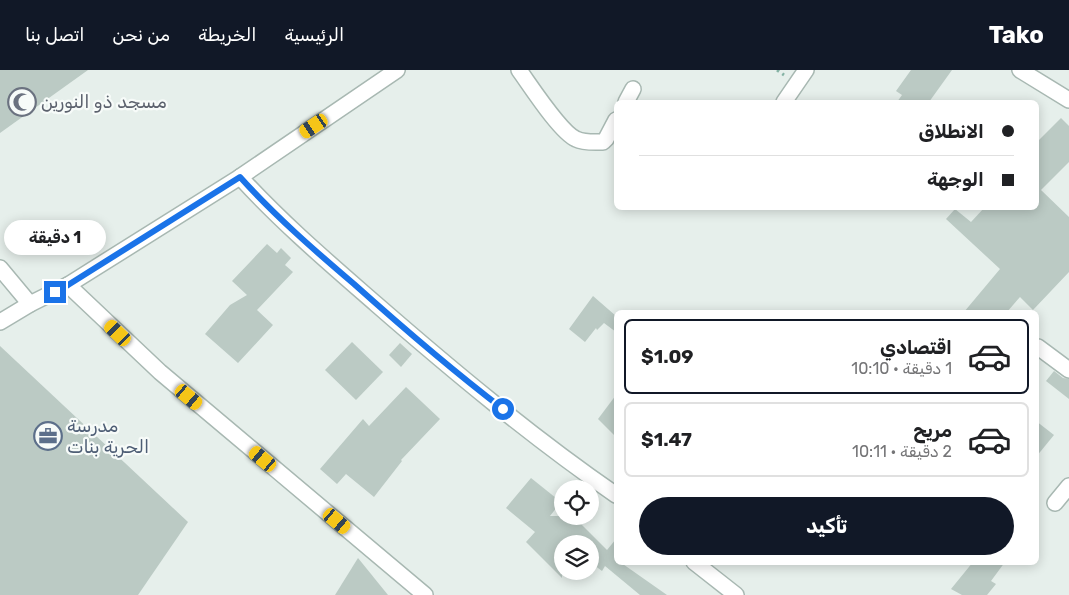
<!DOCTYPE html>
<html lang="ar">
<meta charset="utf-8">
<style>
body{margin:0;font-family:Rubik,Cairo,sans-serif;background:#f6f6f6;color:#202124;direction:rtl;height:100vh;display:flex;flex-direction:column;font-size:19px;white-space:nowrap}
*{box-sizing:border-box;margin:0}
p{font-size:16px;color:#757577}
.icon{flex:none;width:28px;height:28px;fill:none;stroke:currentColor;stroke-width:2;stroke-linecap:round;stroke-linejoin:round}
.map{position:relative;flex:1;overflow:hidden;direction:ltr}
.details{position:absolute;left:614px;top:240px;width:425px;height:255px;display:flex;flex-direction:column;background:#fff;border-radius:8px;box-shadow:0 2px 12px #0003;direction:rtl}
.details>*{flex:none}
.guide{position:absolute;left:614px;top:30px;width:425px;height:110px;border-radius:8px;box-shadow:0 2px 12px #0003;direction:rtl;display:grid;align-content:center;height:110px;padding:0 25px;background:#fff}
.buttons{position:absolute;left:554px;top:410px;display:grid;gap:10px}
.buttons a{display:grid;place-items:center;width:45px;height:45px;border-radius:50%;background:#fff;box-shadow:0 2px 12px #0003;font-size:25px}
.end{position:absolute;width:22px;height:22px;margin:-11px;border:6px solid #1a73e8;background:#fff;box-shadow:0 0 0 2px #fff}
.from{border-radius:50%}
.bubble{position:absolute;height:35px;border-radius:18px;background:#fff;box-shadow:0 2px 12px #0003;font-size:16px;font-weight:700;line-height:35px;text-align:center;direction:rtl}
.car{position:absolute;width:15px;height:30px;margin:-15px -8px;border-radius:6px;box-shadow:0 0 4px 1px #0007;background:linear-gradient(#f5c518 24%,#345 0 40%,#f5c518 0 76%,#345 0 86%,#f5c518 0)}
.guide b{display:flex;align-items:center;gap:18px;height:48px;font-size:19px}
.guide b+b{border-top:1px solid #e0e0e0}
.guide i{width:12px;height:12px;background:#202124}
ul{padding:9px 0 0;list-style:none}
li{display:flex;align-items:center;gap:15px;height:75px;margin:0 10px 8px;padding:0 15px;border:2px solid #e0e0e0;border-radius:8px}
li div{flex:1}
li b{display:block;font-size:19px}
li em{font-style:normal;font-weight:700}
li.selected{border-color:#111827}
li>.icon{width:45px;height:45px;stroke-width:1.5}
.cta{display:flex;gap:10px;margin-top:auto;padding:10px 25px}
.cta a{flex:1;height:58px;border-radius:30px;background:#111827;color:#fff;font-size:20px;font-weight:700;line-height:58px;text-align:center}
header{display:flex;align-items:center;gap:30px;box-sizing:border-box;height:70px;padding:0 25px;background:#111827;color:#fff}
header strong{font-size:24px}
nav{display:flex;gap:28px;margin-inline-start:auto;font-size:18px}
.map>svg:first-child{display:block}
</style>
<header>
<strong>Tako</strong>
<nav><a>الرئيسية</a><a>الخريطة</a><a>من نحن</a><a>اتصل بنا</a></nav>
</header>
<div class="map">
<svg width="1069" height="525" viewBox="0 0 1069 525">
<rect width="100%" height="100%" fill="#e6efeb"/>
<g fill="#bbcac4">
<polygon points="0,0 88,0 0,63"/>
<polygon points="911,0 952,0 929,32 897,32 902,25 896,21"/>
<polygon points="1061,48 1069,56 1069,92 1041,120 1069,147 1069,202 1033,240 1020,227 1007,242 964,242 1000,199 946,149 955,139 971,152 984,138 1036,138 1036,73"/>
<polygon points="267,174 277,183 281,178 291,188 285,195 293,202 257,240 273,255 238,293 205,264 230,235 247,225 232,211"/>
<polygon points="593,226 616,246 616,262 604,253 597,260 596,258 585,272 569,259"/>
<polygon points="352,272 383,302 356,330 325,300"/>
<polygon points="400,273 412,284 401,297 389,285"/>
<polygon points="0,276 188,452 138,525 0,525"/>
<polygon points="1054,301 1063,308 1069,309 1069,329 1046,311"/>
<polygon points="406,317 440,349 401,390 402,391 374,427 346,404 337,414 320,399 363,349 369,356"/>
<polygon points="616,325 616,367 598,349"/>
<polygon points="1036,351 1054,365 1036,387"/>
<polygon points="531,408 561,432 550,446 573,446 607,480 616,469 616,492 620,492 667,525 640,525 605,496 602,501 590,492 590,474 562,474 562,508 526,472 535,462 506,438"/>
<polygon points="358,488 388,525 335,525"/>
<polygon points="973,492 1005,492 991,511 996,514 987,525 962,525 951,519"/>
</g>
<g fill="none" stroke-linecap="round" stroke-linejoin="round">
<defs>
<g id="minor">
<path d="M519,0C530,15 560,62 576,69C584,73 594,72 603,72L606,69L616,50"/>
<polyline points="1020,0 1069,30"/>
<polyline points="626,32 633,19"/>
<polyline points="784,32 806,0"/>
<path d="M240,107C282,153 329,193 376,234C453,301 532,367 616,425"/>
<polyline points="68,215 160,302 425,525"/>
<polyline points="1038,277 1069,300"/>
<polyline points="1055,433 1069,416"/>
<polyline points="694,492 736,525"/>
</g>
<g id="tertiary">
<polyline points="0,198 30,234"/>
<polyline points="0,252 30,234 68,215 240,107 397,0"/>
</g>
</defs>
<use href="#minor" stroke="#a8b8b2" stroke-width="18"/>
<use href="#tertiary" stroke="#a8b8b2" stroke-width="18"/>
<polyline stroke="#86b3a5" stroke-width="3" stroke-dasharray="2.5 4" stroke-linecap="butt" points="777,0 784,5"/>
<use href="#minor" stroke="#fff" stroke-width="15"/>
<use href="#tertiary" stroke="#fff" stroke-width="15"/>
</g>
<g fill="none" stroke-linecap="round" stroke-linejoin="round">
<path stroke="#1a73e8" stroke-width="6" d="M55,222L68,215L240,107C275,146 314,180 354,214C402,257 452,300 503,339"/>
</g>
<defs>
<symbol id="mosque-ring" viewBox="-11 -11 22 22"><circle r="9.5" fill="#f7fbf9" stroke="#6b7280" stroke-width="1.5"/><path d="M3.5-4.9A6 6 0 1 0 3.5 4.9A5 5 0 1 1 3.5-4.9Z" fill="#6b7280"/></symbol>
<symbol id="office-ring" viewBox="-11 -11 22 22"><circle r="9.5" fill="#f7fbf9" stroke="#5c6f8a" stroke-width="1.5"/><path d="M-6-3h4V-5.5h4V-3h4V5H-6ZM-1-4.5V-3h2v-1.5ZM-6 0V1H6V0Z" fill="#5c6f8a"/></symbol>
</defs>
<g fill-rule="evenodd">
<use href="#mosque-ring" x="6" y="16" width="32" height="32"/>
<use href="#office-ring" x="32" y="350" width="32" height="32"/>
</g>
<g text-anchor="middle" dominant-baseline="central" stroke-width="4.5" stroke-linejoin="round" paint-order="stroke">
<g font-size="18" fill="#5b616d" stroke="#f7fbf9" text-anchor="start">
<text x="41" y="32">مسجد ذو النورين</text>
</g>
<g font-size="18" fill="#4e5e75" stroke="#f7fbf9" text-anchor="start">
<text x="67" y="356">مدرسة<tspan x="67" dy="21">الحرية بنات</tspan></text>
</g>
</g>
</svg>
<div class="buttons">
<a><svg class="icon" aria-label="locate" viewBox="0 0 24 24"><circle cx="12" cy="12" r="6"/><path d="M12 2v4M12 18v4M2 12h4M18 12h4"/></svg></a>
<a><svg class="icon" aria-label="layers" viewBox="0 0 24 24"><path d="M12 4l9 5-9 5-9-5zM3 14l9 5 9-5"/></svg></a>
</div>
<i class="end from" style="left:503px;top:339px"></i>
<i class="end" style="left:55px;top:222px"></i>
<div class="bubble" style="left:4px;top:150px;width:102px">1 دقيقة</div>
<i class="car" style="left:314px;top:56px;rotate:236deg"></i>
<i class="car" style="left:118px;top:263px;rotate:314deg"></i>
<i class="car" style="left:189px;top:327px;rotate:130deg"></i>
<i class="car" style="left:263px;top:389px;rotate:310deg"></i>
<i class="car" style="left:337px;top:451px;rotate:130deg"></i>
<div class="guide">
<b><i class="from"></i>الانطلاق</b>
<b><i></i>الوجهة</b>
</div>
<section class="details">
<ul>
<li class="selected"><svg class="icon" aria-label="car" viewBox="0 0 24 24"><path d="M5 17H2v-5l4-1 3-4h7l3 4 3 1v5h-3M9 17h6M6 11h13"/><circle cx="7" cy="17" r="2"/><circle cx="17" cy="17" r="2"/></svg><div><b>اقتصادي</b><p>1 دقيقة · 10:10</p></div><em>$1.09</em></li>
<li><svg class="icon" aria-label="car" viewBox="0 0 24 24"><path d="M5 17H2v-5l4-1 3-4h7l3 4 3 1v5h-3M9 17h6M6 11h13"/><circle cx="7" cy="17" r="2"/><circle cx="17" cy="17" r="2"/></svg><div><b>مريح</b><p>2 دقيقة · 10:11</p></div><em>$1.47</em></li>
</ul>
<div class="cta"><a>تأكيد</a></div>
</section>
</div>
